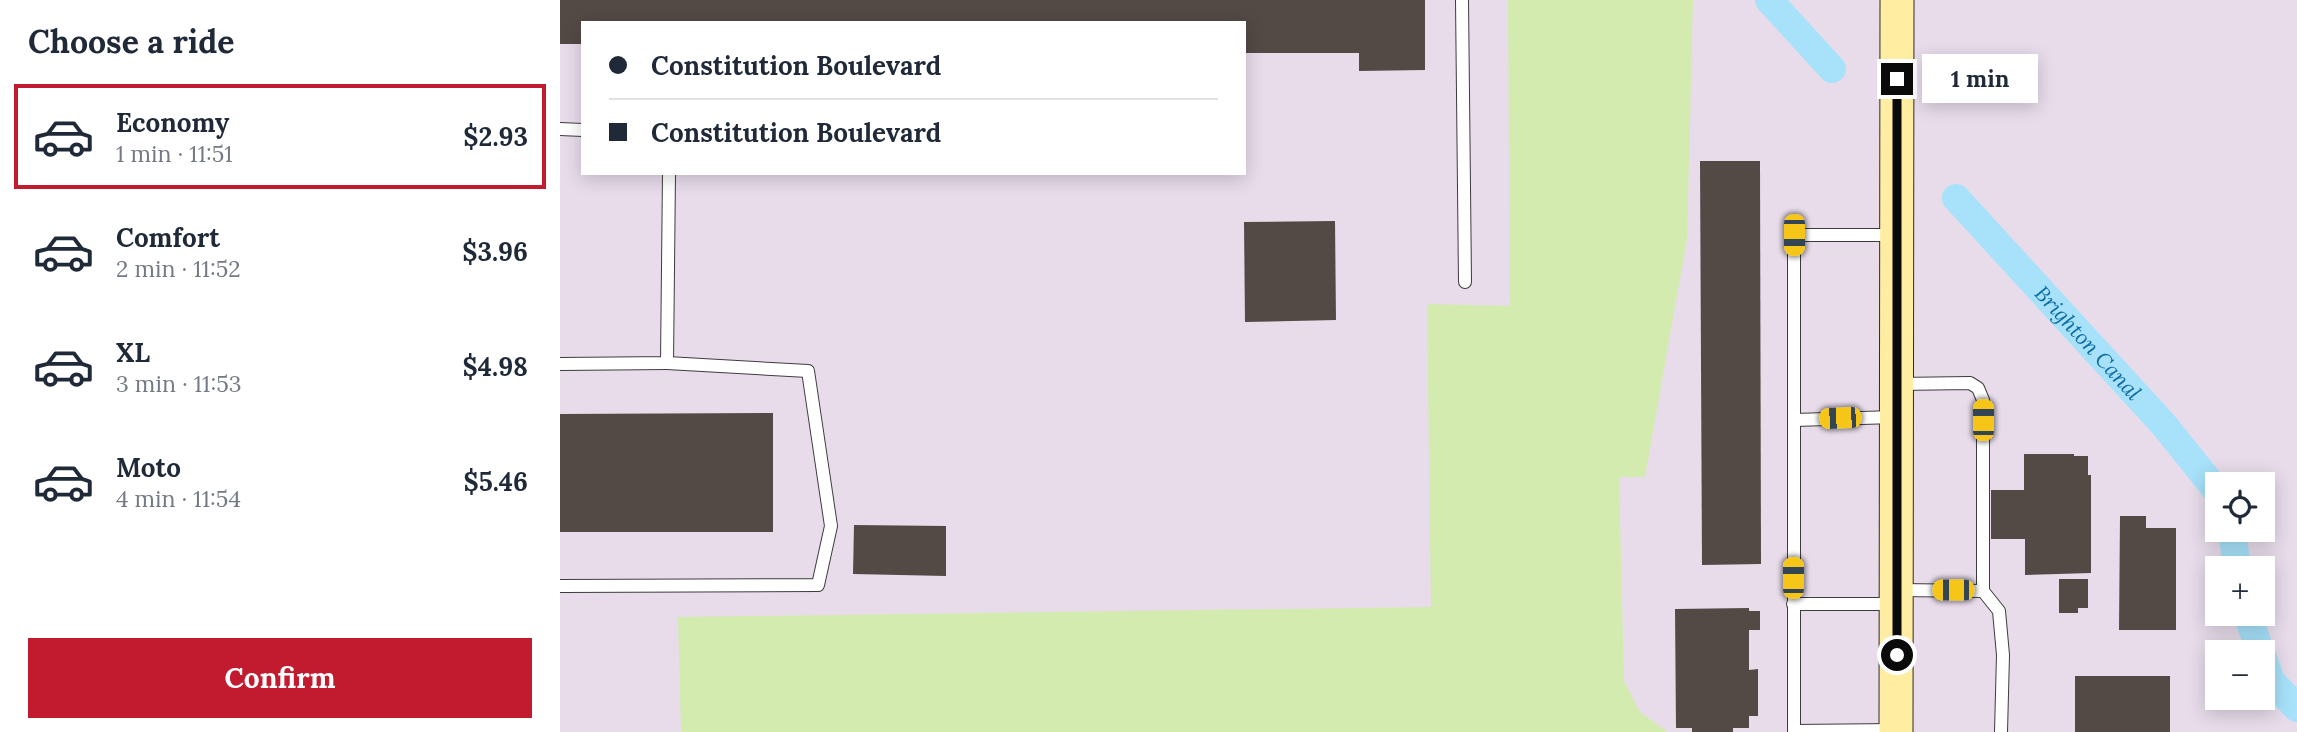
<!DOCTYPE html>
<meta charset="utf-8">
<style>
body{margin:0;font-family:Lora,serif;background:#f2f2f3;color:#1f2937;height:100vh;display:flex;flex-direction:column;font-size:26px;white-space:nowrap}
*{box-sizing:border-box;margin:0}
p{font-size:23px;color:#747a83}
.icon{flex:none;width:38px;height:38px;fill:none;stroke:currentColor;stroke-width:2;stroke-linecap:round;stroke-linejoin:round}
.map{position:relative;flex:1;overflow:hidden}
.side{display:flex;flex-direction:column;background:#fff;width:560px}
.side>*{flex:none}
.top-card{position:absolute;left:21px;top:21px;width:665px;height:154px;border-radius:0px;box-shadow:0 4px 18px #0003;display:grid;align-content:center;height:154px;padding:0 28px;background:#fff}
.buttons{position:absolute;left:1645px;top:472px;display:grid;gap:14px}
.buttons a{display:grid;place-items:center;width:70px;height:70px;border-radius:0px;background:#fff;box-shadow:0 4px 18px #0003;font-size:35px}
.end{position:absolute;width:32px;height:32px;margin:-16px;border:9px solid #0a0a0a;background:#fff;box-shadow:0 0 0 4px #fff}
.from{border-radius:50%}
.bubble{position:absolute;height:49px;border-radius:0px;background:#fff;box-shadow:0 4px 18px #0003;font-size:23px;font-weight:700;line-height:49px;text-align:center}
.car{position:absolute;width:21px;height:42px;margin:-21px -10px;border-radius:9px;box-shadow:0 0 5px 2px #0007;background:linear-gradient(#f5c518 24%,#345 0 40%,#f5c518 0 76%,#345 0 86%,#f5c518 0)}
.top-card b{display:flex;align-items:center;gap:24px;height:66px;font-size:26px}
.top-card b+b{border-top:2px solid #e0e1e3}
.top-card i{width:18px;height:18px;background:#1f2937}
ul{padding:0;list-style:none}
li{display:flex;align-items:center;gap:21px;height:105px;margin:0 14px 10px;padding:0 14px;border:4px solid transparent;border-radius:0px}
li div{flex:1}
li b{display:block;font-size:26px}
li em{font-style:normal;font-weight:700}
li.selected{border-color:#c21a2f}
li>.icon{width:63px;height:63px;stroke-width:1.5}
h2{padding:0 28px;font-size:32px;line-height:84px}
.primary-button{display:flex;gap:14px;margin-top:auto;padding:14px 28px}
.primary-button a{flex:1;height:80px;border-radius:0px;background:#c21a2f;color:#fff;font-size:28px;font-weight:700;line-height:80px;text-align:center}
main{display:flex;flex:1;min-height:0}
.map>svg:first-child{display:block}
</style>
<main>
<section class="side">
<h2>Choose a ride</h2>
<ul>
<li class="selected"><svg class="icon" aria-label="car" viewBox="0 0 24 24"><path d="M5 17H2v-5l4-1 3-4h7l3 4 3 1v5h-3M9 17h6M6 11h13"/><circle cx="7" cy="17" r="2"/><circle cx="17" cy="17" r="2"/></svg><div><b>Economy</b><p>1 min · 11:51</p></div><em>$2.93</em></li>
<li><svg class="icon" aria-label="car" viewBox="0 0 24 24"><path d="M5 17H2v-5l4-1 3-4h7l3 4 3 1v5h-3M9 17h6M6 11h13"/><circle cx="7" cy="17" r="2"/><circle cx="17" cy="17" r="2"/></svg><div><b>Comfort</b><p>2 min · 11:52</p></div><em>$3.96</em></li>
<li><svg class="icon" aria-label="car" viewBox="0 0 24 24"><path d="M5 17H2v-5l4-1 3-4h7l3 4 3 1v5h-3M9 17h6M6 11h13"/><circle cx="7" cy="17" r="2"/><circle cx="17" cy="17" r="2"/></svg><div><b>XL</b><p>3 min · 11:53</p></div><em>$4.98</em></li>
<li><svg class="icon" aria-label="car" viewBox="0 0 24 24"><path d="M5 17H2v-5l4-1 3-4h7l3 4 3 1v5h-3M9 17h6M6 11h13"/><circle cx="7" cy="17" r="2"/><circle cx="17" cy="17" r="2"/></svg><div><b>Moto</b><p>4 min · 11:54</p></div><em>$5.46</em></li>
</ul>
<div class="primary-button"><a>Confirm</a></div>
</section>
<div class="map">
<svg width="1737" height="732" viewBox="0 0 1737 732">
<rect width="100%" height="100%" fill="#fff8e7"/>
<path fill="#e8dcea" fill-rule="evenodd" d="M0,0H1737V732H0ZM23,23H684V173H23ZM1657,485H1703V530H1657ZM1657,569H1703V614H1657ZM1657,653H1703V698H1657Z"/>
<polygon fill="#d3ebaf" points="948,0 1133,0 1127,239 1085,477 1059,477 1064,681 1080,712 1108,732 121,732 118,617 871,607 867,304 950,306"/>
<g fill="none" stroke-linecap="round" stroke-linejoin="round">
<g stroke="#a7e2fa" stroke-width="28">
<polyline points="1209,0 1272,69"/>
<path id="s1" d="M1396,198L1604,425L1657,491"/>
<polyline points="1672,530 1677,569"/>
<polyline points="1687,614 1701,653"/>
<polyline points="1703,658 1711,681 1737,708"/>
</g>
</g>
<g fill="#534a46">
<polygon points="0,0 865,0 865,70 799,71 799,53 684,53 684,23 23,23 23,44 0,44"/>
<polygon points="1140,161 1200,161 1201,564 1142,565"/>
<polygon points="775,221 776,320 685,322 684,222"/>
<polygon points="213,413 213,532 0,532 0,414"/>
<polygon points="1464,454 1514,454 1514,456 1528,456 1528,475 1531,475 1531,573 1465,575 1465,539 1431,539 1431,490 1464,490"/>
<polygon points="1560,516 1586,516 1586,528 1616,528 1616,630 1559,630"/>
<polygon points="294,525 386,526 386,576 293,574"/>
<polygon points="1499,579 1528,579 1528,608 1518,608 1518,613 1499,613"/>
<polygon points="1189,608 1189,611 1200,611 1200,630 1189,630 1189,670 1198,669 1198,716 1189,716 1189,728 1173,728 1173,732 1132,732 1132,728 1116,728 1115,609"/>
<rect x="1515" y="676" width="95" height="56"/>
</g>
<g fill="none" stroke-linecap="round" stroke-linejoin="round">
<defs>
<g id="lane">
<polyline points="902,0 905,282"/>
<polyline points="0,129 23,130"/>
<polyline points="0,364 107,363 109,173"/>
<polyline points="1234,420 1335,417"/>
<polyline points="0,586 258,585 271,526 248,371 107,363"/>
<polyline points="1338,590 1423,591 1423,400 1418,388 1410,383 1338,384"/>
<polyline points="1423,591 1439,611 1443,655 1441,732"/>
<polyline points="1233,604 1334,604"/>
<polyline points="1234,731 1335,730"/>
<polyline points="1234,732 1234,235 1334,235"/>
</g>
<polyline id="secondary" points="1336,732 1337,0"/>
</defs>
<use href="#lane" stroke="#3d3d3d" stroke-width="14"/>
<use href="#secondary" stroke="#2c2c2c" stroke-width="35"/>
<use href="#lane" stroke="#fff" stroke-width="12"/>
<use href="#secondary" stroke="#ffeda2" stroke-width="33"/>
</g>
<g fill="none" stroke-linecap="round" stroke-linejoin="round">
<polyline stroke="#0a0a0a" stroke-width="9" points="1337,655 1337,79"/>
</g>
<g text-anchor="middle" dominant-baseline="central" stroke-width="7" stroke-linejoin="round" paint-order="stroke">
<g font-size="21" font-style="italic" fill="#0d6da2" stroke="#fff">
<text stroke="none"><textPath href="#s1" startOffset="196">Brighton Canal</textPath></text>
</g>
</g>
</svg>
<div class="buttons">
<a><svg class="icon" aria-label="locate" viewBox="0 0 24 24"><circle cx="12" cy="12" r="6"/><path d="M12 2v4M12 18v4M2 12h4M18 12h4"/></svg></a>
<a>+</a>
<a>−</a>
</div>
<i class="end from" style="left:1337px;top:655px"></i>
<i class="end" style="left:1337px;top:79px"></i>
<div class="bubble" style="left:1362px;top:54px;width:116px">1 min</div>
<i class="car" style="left:1234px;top:235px;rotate:180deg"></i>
<i class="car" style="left:1280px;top:418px;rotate:268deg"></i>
<i class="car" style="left:1423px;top:420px;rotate:0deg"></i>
<i class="car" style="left:1233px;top:578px;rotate:0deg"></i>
<i class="car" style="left:1393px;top:590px;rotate:270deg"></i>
<div class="top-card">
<b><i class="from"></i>Constitution Boulevard</b>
<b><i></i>Constitution Boulevard</b>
</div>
</div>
</main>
